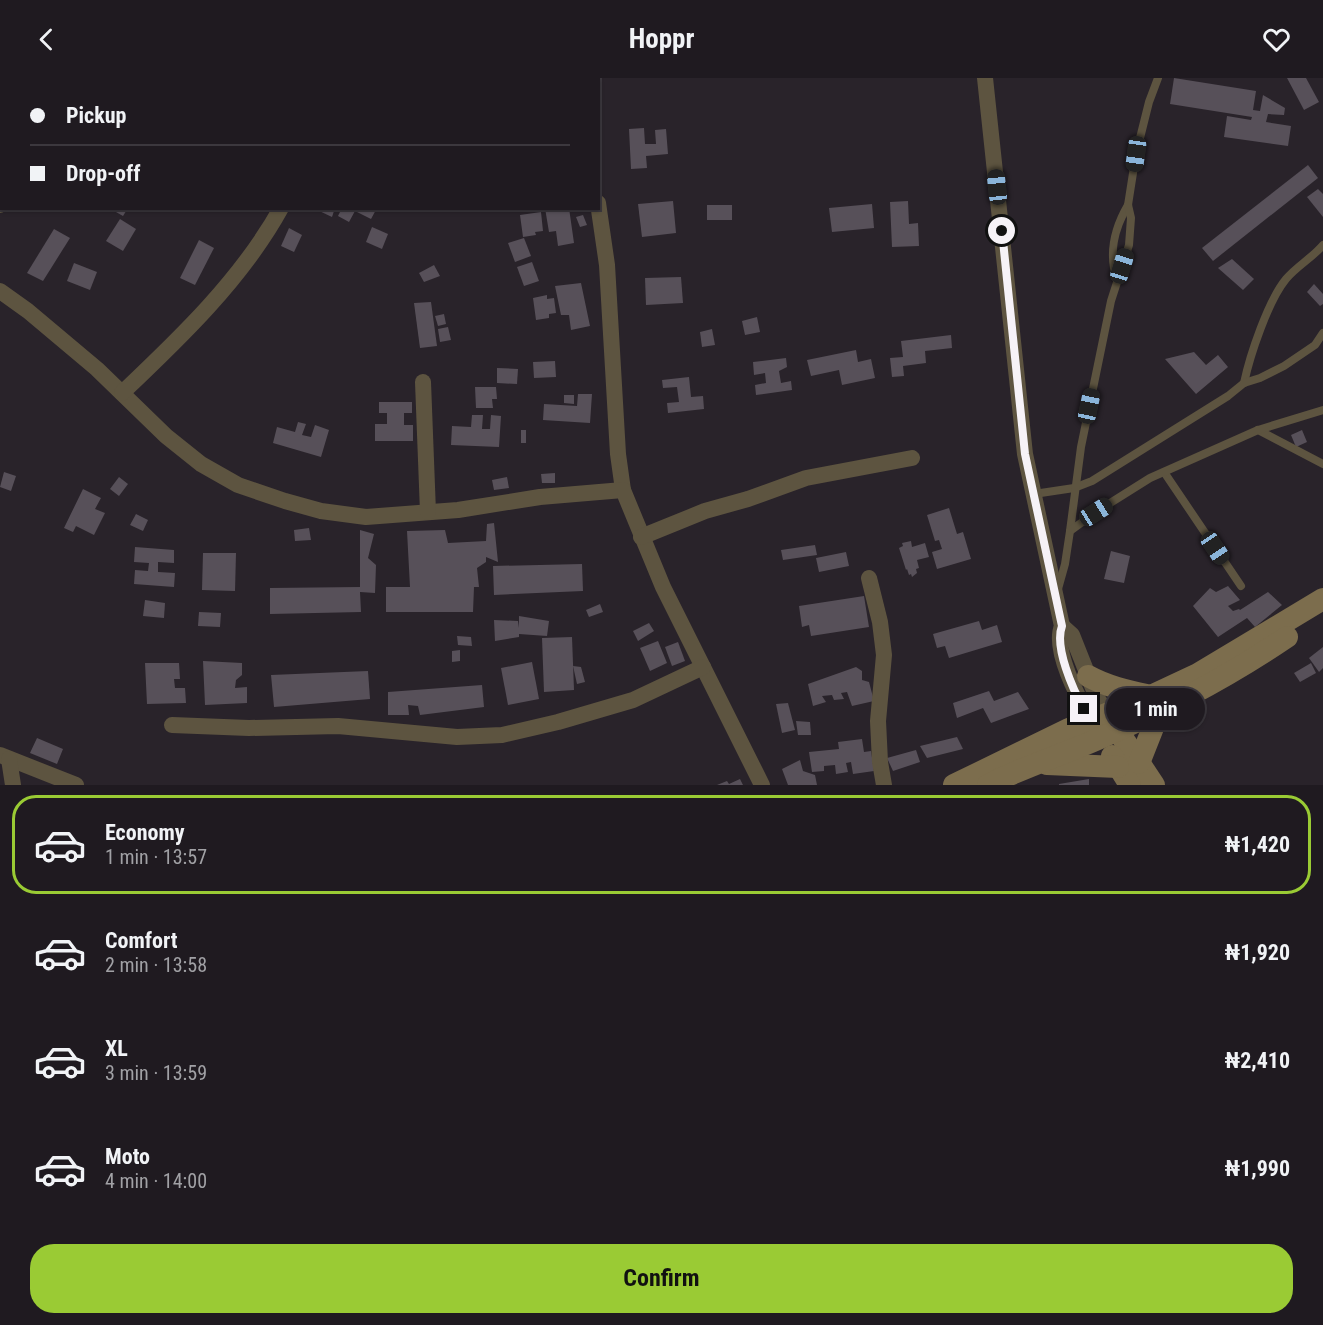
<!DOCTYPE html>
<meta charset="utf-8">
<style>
body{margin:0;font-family:"Roboto Condensed",sans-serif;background:#272329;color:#f1f3f6;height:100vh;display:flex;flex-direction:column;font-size:22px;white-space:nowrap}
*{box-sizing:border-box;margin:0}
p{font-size:20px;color:#a1a1a5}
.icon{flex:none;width:33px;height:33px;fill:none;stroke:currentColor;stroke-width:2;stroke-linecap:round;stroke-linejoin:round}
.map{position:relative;height:707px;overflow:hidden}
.sheet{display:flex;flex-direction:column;background:#1f1a20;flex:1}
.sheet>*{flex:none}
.banner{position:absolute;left:0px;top:0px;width:600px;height:132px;box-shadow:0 2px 4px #0004,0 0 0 2px #3c383e;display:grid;align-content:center;height:132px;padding:0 30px;background:#1f1a20}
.end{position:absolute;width:27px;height:27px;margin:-14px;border:8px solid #f6f2f7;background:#111;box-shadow:0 0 0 3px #111}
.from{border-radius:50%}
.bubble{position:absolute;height:42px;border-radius:21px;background:#1f1a20;box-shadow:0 2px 4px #0004,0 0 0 2px #3c383e;font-size:20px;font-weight:700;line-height:42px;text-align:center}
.car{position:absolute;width:18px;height:36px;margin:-18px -9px;border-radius:8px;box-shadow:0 0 4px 2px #0007;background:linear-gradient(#222 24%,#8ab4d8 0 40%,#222 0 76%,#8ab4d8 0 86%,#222 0)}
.banner b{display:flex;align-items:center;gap:21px;height:57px;font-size:22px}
.banner b+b{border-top:2px solid #3c383e}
.banner i{width:15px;height:15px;background:#f1f3f6}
ul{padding:10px 0 0;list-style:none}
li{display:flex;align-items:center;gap:18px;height:99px;margin:0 12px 9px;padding:0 18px;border:3px solid transparent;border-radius:24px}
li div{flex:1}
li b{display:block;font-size:22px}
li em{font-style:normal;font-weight:700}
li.current{border-color:#9acb34}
li>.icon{width:54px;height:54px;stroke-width:1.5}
.primary-button{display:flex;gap:12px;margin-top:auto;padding:12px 30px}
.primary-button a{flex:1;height:69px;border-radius:24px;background:#9acb34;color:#111;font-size:24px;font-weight:700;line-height:69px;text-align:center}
header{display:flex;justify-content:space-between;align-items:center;height:78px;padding:0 30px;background:#1f1a20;font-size:27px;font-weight:700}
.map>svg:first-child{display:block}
</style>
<header><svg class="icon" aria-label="back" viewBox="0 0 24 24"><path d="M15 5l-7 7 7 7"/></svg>Hoppr<svg class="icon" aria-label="heart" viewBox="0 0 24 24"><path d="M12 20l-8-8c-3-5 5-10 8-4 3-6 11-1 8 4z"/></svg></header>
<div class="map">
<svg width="1323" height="707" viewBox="0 0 1323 707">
<rect width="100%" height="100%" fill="#29232a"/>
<g fill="#575059">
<polygon points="1174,0 1256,13 1253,32 1260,33 1263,17 1285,30 1284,37 1268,36 1266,44 1291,48 1288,68 1224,59 1227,38 1251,42 1252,39 1170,26"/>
<polygon points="1287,0 1306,0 1319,24 1304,32"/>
<polygon points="644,50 645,66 656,66 655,52 666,51 668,76 646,78 647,90 631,91 629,51"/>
<polygon points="1308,87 1318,100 1213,183 1202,170"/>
<polygon points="1318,111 1323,116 1323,139 1307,119"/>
<polygon points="673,123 676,155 642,159 638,126"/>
<polygon points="908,123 909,146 918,145 919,168 892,169 890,124"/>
<polygon points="872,126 874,150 832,154 829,130"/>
<rect x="707" y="127" width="25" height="15"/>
<polygon points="109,130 128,130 123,138"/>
<polygon points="313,130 335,130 332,139"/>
<polygon points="342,130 377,130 371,141 355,133 349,144 338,138"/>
<polygon points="545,130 569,130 574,165 558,168 556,153 549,154"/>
<polygon points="541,134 543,153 535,154 536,157 523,159 520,137"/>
<polygon points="583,137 587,147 580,149 576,139"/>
<polygon points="120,141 136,151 123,173 106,163"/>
<polygon points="372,149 388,156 382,171 366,164"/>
<polygon points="289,150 302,157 294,174 281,168"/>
<polygon points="54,151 70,160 43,203 27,195"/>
<polygon points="524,160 531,178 515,184 508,165"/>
<polygon points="199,162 214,170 195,207 180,200"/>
<polygon points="1232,181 1254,201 1243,212 1218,190"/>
<polygon points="532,184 539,203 524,208 517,189"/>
<polygon points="74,185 97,194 90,212 67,203"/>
<polygon points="434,187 440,198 424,204 419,195"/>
<polygon points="681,199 683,225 646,227 645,200"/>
<polygon points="581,205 590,248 571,252 569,237 561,237 555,208"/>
<polygon points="1314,206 1323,216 1323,226 1320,228 1307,214"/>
<polygon points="547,217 547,221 554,220 556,235 549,236 549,240 536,242 533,220"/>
<polygon points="431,224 437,268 420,270 414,225"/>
<polygon points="444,236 446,246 438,248 435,238"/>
<polygon points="757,239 760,254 745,257 742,243"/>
<polygon points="448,249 451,262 440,264 438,251"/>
<polygon points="712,251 715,267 702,269 700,254"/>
<polygon points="951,257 952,270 925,273 926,285 903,288 904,298 892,299 890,280 903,279 901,263"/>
<polygon points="856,272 858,284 871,281 875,300 842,307 839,292 811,298 807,282"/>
<polygon points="1194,274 1206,287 1218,277 1228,289 1196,316 1165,281"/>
<polygon points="786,280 787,289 779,293 781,305 791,303 792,312 756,317 755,307 766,305 765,295 754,297 753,284"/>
<polygon points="555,283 556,299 534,300 533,284"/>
<polygon points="497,290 518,291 517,306 497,305"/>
<polygon points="689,299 691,319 703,318 704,331 668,335 667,325 679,324 677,309 663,310 662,302"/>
<polygon points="475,309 496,309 497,321 492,321 493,330 476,330"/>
<polygon points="578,316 592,316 590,345 543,342 544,326 577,328"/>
<polygon points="564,317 574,317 574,326 564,325"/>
<polygon points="379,324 412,324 412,335 404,335 404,347 413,347 413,363 375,363 375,346 387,346 387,335 379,335"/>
<polygon points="472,337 483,337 482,351 490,351 491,337 501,338 499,369 451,367 452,348 471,349"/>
<polygon points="298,344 306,346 302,357 311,359 315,347 329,352 321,379 273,365 277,349 295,354"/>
<rect x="521" y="352" width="5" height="13"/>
<polygon points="1302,352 1307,364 1296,369 1291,357"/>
<polygon points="4,394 16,398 11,413 0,409"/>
<polygon points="555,395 555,405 542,405 541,396"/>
<polygon points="119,399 128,406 119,418 110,411"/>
<polygon points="507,399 509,410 494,412 492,402"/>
<polygon points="83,411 101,420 95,431 105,435 94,457 76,448 73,454 64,450"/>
<polygon points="949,430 957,456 963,454 971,481 937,491 932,474 942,471 939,462 935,463 927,437"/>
<polygon points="136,436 148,442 143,453 130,447"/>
<polygon points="494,445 498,484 486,479 486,484 477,490 479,509 474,509 473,534 386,534 386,509 410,509 407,453 445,452 448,465 486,463 487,446"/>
<polygon points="309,450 311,462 295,463 294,452"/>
<polygon points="360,452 374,456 368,480 376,487 375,515 360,514 361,534 270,536 270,510 360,509"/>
<polygon points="911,463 912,469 925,465 929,479 917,482 919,490 916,491 917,495 912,499 911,496 909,497 907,491 906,492 899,470 903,468 902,465"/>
<polygon points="815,467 817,477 783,482 781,472"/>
<polygon points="135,469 174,472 174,485 158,484 158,494 175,495 174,509 134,506 135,492 148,493 149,485 134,484"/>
<polygon points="1111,473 1130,478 1124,505 1104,501"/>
<polygon points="846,474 849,488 819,494 816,480"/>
<polygon points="203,475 236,475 235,513 202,512"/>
<polygon points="582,486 583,513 494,517 493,488"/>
<polygon points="1228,508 1240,522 1228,528 1233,533 1239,531 1240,532 1268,514 1282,527 1255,549 1247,540 1218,559 1193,528 1210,510 1216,514"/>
<polygon points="864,518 869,549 811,558 809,547 802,549 799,528"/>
<polygon points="145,522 165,525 164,540 143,538"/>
<polygon points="600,526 603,534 589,539 586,532"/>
<polygon points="199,534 221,535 220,549 198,548"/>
<polygon points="519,538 549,543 547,558 519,556 519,559 495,563 494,542 518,543 519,550"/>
<polygon points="979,543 982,552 997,547 1002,564 949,580 945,568 937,570 933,556"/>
<polygon points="649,545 654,553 638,563 633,553"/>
<polygon points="457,558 471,559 472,568 458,567"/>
<polygon points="572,559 574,612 544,614 542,560"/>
<polygon points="658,563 667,585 650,593 640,570"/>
<polygon points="678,564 685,583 672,588 665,569"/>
<polygon points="1323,569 1323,590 1319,594 1309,580"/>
<polygon points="460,572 460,583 452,584 452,573"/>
<polygon points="203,583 242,585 242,597 236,602 235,610 247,609 247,625 205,627"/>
<polygon points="532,584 539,621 508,627 501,590"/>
<polygon points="145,585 179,585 180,601 174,601 175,610 185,610 186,625 147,626"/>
<polygon points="1311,585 1316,595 1300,604 1294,595"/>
<polygon points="573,588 581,589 585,604 577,606"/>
<polygon points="856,589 862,593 862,602 869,604 874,623 852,628 847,614 841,615 844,621 834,622 832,617 822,618 826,624 813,628 808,606"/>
<polygon points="368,593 370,621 274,629 271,597"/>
<polygon points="482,607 484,629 420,637 418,628 408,627 409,637 388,637 388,614"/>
<polygon points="989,613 994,623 1018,614 1029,631 991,645 983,630 957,640 953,625"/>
<polygon points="788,625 795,652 782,655 776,626"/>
<polygon points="796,643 810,644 811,657 798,657"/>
<polygon points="957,659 963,671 927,680 920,668"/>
<polygon points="37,660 63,671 57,686 30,675"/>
<polygon points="862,661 864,674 871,673 874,693 853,696 851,684 846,685 848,694 836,696 835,687 824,688 824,693 812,694 809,674 839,671 838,664"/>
<polygon points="916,672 920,684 893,693 887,680"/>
<polygon points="800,682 803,693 815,697 817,707 788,707 782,691"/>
<polygon points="740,701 743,707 717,707 727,703 729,706"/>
<polygon points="1089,701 1089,707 1059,707 1059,706"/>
</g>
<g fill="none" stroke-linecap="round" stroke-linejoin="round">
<g stroke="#5d5440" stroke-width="8">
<path d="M1117,202C1108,175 1114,151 1128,127"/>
<path d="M1244,305C1250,277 1268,223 1286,201C1297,188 1312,180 1323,167"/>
<polyline points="1258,352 1323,386"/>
<polyline points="1164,394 1241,508"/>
<polyline points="1034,416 1074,410 1092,403 1228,318 1244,305 1260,300 1284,288 1315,267 1323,255"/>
<polyline points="1070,453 1081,369 1111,223 1129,167 1131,140 1128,127 1136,76 1149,24 1158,0"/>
<polyline points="1058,511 1065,486 1070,453 1096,434 1150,400 1258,352 1323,332"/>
</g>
<g stroke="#5d5440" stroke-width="16">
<polyline points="576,0 577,2"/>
<path d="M985,0L1025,376L1062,548C1052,572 1079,621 1091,643"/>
<polyline points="55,2 56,0"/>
<polyline points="598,125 607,187 618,376 623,412"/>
<polyline points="0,127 2,123"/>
<polyline points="0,213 28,233 97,291 166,358 201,386 238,407 285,423 321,433 366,439 458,432 540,419 623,412 663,509 762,707"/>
<polyline points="423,304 428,434"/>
<path d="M122,315C179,261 242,201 281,130"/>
<polyline points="641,459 705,433 748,421 806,400 912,380"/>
<polyline points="869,500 880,544 884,577 878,643 880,684 884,707"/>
<polyline points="1062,548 1072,557 1097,620 1108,636"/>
<polyline points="172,647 249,650 338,648 457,659 502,657 558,644 633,622 703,589"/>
<polyline points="0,677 76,707"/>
<polyline points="9,681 13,707"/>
</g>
<g stroke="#7c6d4d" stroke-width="22">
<path d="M1088,598C1108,609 1128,613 1151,618"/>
<polyline points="1110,641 1154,707"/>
<polyline points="1112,678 1130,707"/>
<polyline points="1139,685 1160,632"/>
<polyline points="1047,686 1118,689"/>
<polyline points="954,707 1069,651 1151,618 1198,596 1323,521"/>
<path d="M988,707C1023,689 1062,677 1098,661C1163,633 1228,599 1287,559"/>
</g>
</g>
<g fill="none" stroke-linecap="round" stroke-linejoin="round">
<path stroke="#f6f2f7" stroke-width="8" d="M1002,153L1025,376L1062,548C1054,569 1073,612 1084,631"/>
</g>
</svg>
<i class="end from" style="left:1002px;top:153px"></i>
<i class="end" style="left:1084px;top:631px"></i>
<div class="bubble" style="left:1106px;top:610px;width:99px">1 min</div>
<i class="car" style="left:1136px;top:76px;rotate:188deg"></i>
<i class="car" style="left:997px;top:109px;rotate:354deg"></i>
<i class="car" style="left:1122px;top:188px;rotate:17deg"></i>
<i class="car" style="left:1089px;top:328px;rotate:12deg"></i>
<i class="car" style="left:1096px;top:434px;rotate:58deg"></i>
<i class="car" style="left:1215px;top:470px;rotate:146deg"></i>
<div class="banner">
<b><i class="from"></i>Pickup</b>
<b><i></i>Drop-off</b>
</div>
</div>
<section class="sheet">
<ul>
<li class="current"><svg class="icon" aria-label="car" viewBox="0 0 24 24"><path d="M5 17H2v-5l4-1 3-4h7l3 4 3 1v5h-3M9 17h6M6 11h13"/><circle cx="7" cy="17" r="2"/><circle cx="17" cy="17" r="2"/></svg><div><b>Economy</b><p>1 min · 13:57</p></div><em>₦1,420</em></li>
<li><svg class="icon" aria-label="car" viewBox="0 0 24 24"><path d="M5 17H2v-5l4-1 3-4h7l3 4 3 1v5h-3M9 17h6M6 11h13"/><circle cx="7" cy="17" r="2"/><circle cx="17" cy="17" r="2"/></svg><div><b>Comfort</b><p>2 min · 13:58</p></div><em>₦1,920</em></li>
<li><svg class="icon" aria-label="car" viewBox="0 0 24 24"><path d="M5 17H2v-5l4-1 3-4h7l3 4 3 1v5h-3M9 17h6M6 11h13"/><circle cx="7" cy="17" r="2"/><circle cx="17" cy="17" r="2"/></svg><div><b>XL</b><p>3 min · 13:59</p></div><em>₦2,410</em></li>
<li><svg class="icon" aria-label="car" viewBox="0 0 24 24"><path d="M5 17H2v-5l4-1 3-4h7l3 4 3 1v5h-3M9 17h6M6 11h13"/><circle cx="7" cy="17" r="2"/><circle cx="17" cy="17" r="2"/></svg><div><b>Moto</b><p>4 min · 14:00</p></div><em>₦1,990</em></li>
</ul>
<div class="primary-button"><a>Confirm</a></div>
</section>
